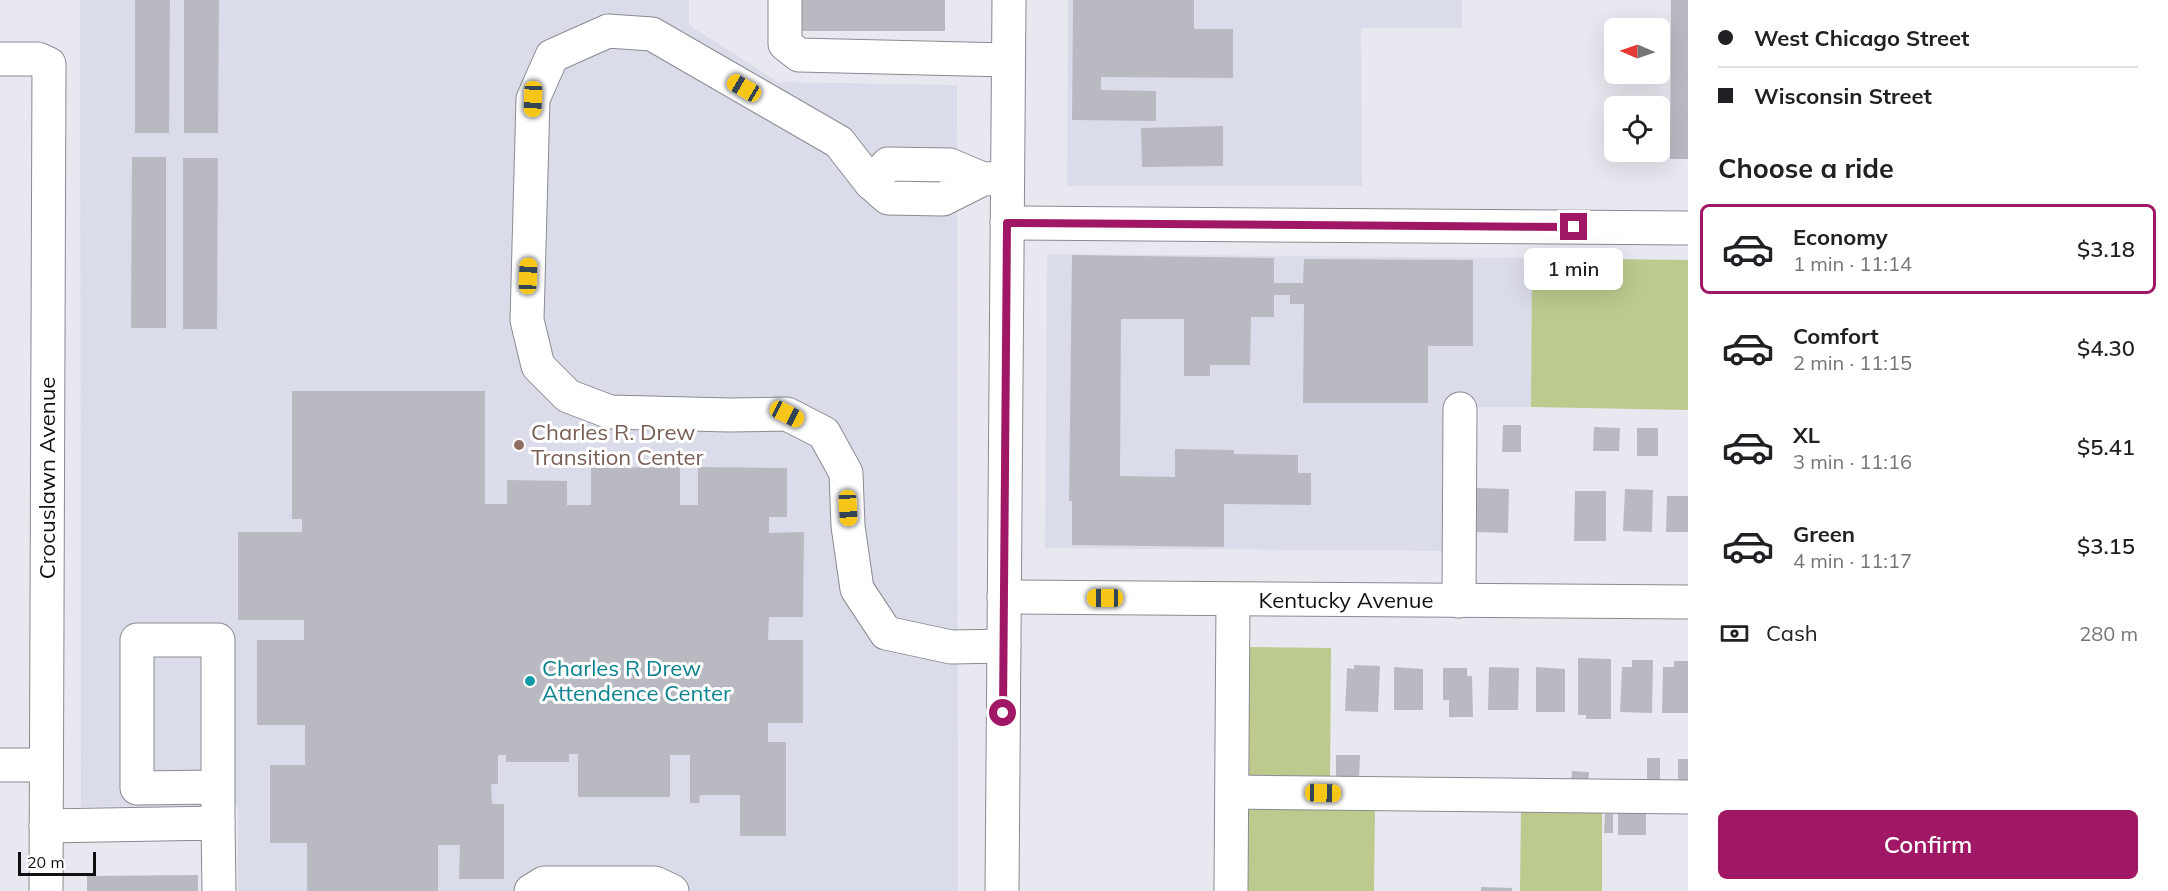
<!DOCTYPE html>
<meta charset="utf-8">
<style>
body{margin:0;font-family:Mulish,sans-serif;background:#f2f2f2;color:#202124;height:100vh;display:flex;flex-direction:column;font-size:22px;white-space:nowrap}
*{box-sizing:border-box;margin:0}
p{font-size:20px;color:#757577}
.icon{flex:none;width:33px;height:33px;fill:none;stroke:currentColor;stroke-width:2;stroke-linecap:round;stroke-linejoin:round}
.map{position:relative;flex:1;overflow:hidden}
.sheet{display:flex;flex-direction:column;background:#fff;width:480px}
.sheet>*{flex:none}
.top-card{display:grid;align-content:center;height:132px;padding:0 30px;background:#fff}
.needle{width:39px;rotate:272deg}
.controls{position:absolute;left:1604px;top:18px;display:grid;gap:12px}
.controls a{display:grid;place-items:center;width:66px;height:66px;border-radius:9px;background:#fff;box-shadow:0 6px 24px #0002;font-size:30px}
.scale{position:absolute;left:18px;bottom:15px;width:78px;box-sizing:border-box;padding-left:6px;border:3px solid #101012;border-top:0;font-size:16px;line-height:21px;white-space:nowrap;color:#101012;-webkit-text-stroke:4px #fff;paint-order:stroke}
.end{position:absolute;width:27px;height:27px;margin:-14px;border:8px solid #a01865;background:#fff;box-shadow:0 0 0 3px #fff}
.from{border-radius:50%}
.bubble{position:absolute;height:42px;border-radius:9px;background:#fff;box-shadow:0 6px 24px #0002;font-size:20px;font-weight:600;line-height:42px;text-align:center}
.car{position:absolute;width:18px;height:36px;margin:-18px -9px;border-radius:8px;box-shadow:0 0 4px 2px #0007;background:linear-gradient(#f5c518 24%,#345 0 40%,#f5c518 0 76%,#345 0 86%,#f5c518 0)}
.top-card b{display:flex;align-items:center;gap:21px;height:57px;font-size:22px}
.top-card b+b{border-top:2px solid #e0e0e0}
.top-card i{width:15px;height:15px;background:#202124}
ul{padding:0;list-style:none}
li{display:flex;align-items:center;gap:18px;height:90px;margin:0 12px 9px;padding:0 18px;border:3px solid transparent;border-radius:9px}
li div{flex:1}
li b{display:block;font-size:22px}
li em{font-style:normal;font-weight:600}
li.selected{border-color:#a01865}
li>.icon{width:54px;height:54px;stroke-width:1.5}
h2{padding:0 30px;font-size:27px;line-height:72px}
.pay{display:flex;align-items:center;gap:15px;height:66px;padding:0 30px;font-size:22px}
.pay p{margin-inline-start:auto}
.cta{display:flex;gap:12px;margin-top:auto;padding:12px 30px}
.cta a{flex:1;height:69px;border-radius:9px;background:#a01865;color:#fff;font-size:24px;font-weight:600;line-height:69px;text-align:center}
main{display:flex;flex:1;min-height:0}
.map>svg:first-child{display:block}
</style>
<main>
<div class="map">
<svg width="1688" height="891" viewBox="0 0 1688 891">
<rect width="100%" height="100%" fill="#e8e9f0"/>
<g fill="#dbdcea">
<polygon points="80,0 689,0 689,25 778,82 957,85 958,891 238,891 238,806 81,807"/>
<polygon points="1068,0 1462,0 1462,28 1361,28 1362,186 1067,186"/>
<polygon points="1047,254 1532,258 1531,407 1452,407 1451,551 1045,548"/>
</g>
<g fill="#bcca8e">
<polygon points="1532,258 1688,260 1688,410 1531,407"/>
<polygon points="1244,647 1331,648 1330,786 1243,785"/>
<polygon points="1240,805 1375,807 1374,891 1239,891"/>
<polygon points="1521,806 1602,806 1602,891 1520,891"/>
</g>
<g fill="#b9bac1">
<polygon points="135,0 170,0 169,133 135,133"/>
<polygon points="184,0 219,0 218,133 184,133"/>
<rect x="802" y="0" width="143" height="31"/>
<polygon points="1073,0 1194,0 1194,29 1233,29 1233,78 1101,77 1101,90 1156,91 1156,121 1072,120"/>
<polygon points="1671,0 1688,0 1688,159 1670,159"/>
<polygon points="1223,126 1223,166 1142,167 1141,128"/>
<polygon points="132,157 166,157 166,328 131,328"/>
<polygon points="183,158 218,158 217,329 183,329"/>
<polygon points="1072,255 1274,258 1274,283 1303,283 1304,259 1473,260 1473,346 1428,346 1428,403 1303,403 1304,304 1290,304 1290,295 1274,295 1274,317 1251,317 1250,365 1210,365 1210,376 1184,376 1184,319 1121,319 1120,476 1175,477 1175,449 1234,450 1234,454 1298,455 1298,473 1311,473 1311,505 1224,504 1224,547 1072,545 1072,501 1069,501"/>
<polygon points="292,391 485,391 485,504 507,504 507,480 567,481 567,505 591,505 591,468 680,467 680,505 698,505 698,467 787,468 787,517 769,517 769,533 804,532 803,617 769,617 768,640 803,640 803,723 768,723 768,742 786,742 786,836 740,836 740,795 700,795 699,803 690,803 690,755 670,755 670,797 578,797 578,754 569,754 569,762 506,762 506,755 498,755 498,784 491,784 492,804 504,804 504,879 459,879 460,845 438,845 438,891 307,891 307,843 270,843 270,765 305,765 305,725 257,725 257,640 304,640 304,620 238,620 238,532 302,532 302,519 292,519"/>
<polygon points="1503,425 1521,425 1521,452 1502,452"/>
<polygon points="1594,427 1620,428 1619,451 1593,451"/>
<rect x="1637" y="428" width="21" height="28"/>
<polygon points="1477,488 1509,489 1508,533 1476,532"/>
<polygon points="1625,489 1653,490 1652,532 1623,531"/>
<polygon points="1575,491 1606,491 1606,541 1574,541"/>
<polygon points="1667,496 1688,496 1688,532 1666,532"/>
<polygon points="1578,658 1611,659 1611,719 1586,719 1586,715 1578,715"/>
<polygon points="1632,660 1653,660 1652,713 1620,712 1622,667 1632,667"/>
<polygon points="1674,661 1688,661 1688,713 1662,713 1663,667 1674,667"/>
<polygon points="1354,665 1380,666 1378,712 1345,711 1347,668 1354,669"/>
<polygon points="1394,667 1423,669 1423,710 1394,710"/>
<polygon points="1489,667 1519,668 1518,710 1488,710"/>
<polygon points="1536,667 1565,669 1565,712 1536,712"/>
<polygon points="1443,668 1467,668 1467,676 1472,676 1473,717 1449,717 1449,700 1443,700"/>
<polygon points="1336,755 1360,755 1359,782 1336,781"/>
<polygon points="1647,758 1660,758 1660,782 1647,783"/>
<rect x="1678" y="759" width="10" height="25"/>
<polygon points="1572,771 1589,772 1588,788 1571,788"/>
<rect x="1618" y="803" width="28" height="32"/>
<polygon points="1605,814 1613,814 1613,833 1604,833"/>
<polygon points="198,875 198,891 87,891 87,876"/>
<polygon points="1481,887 1512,888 1512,891 1481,891"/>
</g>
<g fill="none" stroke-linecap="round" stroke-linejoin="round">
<defs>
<g id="minor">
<polyline points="785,0 785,44 799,55 1008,60"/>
<polyline points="0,59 38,59 49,64 46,891"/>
<polyline points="983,179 943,199 888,198 871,183 888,164 950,165 983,179 1007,178"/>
<polyline points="871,183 839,142 652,34 608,31 552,56 533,99 527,320 538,366 568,396 610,412 729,415 787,414 824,433 846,473 848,526 857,589 886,633 951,647 1004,646"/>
<polyline points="1007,223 1688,228"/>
<polyline points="1004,597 1688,602"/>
<polyline points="1459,601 1460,409"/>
<polyline points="0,765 46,765"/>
<polyline points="217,787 137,788 137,640 218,640 218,823"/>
<polyline points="1232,792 1688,797"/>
<polyline points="46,826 218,823 219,891"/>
<polyline points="531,891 544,883 655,883 672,891"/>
<polyline points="1002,891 1009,0"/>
<polyline points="1231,891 1233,600"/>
</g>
</defs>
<use href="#minor" stroke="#8a8b92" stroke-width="35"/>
<use href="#minor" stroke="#fff" stroke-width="33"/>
</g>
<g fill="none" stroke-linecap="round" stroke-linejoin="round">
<polyline stroke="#a01865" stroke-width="8" points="1003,713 1007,223 1574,227"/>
</g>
<circle fill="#8d6e63" stroke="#fff" stroke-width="2" cx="519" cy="445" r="6"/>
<circle fill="#0f9aa8" stroke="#fff" stroke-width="2" cx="530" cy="681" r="6"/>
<g text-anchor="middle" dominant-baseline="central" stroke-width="6" stroke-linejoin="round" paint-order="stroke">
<g font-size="22" fill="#785e54" stroke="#fff" text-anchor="start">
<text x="531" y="432">Charles R. Drew<tspan x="531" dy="25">Transition Center</tspan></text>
</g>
<g font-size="22" fill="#101012" stroke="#fff">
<text transform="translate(47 478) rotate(-90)">Crocuslawn Avenue</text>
<text x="1346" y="600">Kentucky Avenue</text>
</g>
<g font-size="22" fill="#0d838f" stroke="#fff" text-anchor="start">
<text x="542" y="668">Charles R Drew<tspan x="542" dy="25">Attendence Center</tspan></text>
</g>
</g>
</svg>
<div class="controls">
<a><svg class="needle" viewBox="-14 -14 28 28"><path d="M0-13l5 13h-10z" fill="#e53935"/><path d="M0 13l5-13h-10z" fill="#757577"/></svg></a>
<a><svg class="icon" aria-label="locate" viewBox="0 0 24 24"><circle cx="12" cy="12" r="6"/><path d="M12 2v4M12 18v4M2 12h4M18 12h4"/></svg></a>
</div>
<div class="scale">20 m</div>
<i class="end from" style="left:1003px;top:713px"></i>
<i class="end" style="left:1574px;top:227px"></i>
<div class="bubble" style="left:1524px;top:248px;width:99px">1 min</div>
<i class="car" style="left:744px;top:88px;rotate:300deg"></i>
<i class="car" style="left:533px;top:99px;rotate:182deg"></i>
<i class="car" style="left:528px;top:276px;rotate:2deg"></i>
<i class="car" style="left:787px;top:414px;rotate:117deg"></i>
<i class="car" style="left:848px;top:508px;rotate:177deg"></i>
<i class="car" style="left:1105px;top:598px;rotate:270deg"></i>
<i class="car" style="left:1323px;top:793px;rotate:91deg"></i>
</div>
<section class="sheet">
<div class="top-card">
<b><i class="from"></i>West Chicago Street</b>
<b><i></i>Wisconsin Street</b>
</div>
<h2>Choose a ride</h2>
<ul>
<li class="selected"><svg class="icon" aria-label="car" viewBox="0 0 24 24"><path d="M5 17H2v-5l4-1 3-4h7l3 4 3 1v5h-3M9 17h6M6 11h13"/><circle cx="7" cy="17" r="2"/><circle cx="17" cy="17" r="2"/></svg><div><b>Economy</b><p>1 min · 11:14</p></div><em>$3.18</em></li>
<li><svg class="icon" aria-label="car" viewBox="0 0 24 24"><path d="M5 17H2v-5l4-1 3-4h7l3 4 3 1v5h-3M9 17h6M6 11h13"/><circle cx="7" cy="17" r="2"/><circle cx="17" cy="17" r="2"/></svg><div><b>Comfort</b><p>2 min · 11:15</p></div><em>$4.30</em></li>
<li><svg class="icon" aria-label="car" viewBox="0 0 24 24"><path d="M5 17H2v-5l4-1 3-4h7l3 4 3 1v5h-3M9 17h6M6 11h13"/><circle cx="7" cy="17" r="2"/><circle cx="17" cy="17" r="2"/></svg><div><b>XL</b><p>3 min · 11:16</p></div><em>$5.41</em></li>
<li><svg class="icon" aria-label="car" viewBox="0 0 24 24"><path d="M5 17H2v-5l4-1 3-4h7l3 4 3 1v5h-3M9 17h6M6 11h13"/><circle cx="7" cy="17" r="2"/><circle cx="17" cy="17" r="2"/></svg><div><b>Green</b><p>4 min · 11:17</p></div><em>$3.15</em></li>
</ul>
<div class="pay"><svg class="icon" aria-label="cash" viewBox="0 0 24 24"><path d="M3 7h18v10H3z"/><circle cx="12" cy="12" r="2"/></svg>Cash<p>280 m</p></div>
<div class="cta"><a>Confirm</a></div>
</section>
</main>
